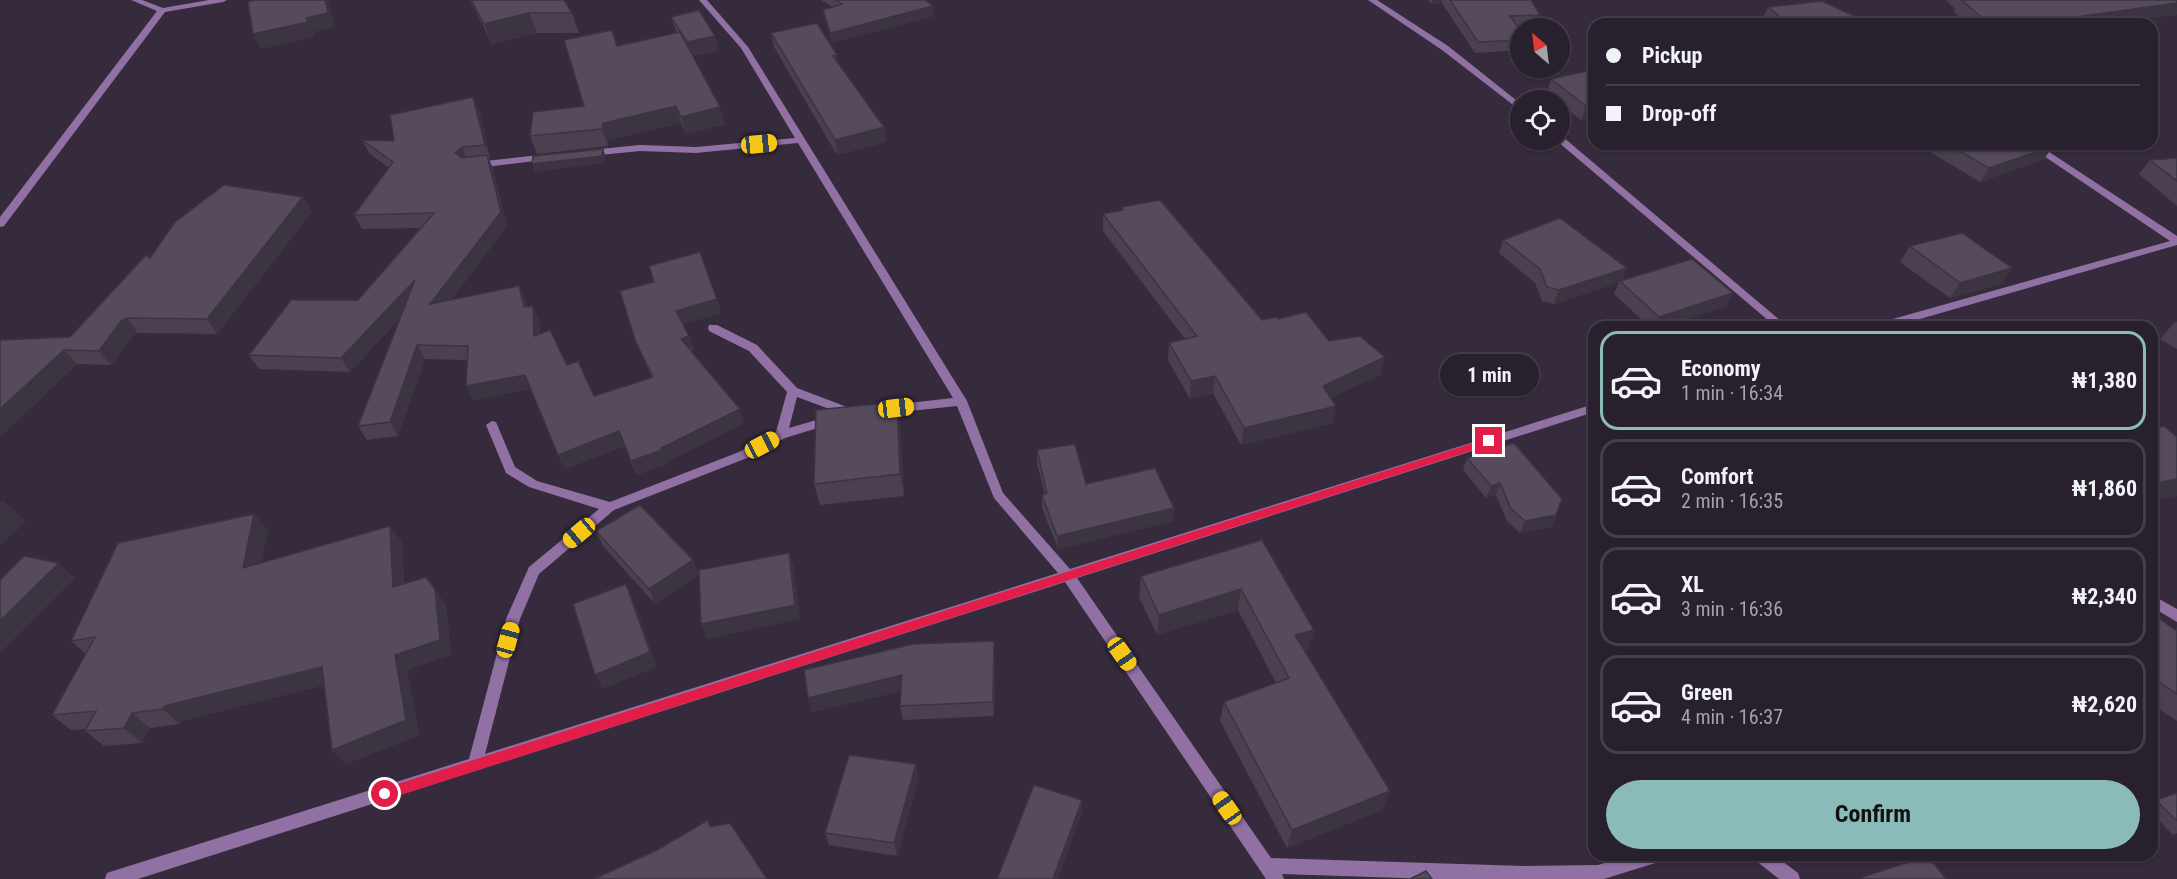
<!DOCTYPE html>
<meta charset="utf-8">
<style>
body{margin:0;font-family:"Roboto Condensed",sans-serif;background:#342d39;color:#f1f3f6;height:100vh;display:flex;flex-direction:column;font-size:22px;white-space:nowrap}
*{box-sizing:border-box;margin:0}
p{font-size:20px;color:#a5a3aa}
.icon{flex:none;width:33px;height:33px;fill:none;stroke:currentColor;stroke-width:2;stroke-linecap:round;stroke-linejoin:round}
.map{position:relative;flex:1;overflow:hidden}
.panel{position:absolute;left:1588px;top:321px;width:570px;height:540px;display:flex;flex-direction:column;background:#28202d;border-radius:18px;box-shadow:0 2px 4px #0004,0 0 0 2px #443e49}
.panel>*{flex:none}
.top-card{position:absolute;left:1588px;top:18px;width:570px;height:132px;border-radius:18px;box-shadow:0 2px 4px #0004,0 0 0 2px #443e49;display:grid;align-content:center;height:132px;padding:0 18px;background:#28202d}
.needle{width:39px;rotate:332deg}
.tools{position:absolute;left:1510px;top:18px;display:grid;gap:12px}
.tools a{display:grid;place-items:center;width:60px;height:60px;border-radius:50%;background:#28202d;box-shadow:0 2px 4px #0004,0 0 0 2px #443e49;font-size:30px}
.end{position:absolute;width:27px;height:27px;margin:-14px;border:8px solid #e11d48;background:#fff;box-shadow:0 0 0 3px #fff}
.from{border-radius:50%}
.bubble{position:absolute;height:42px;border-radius:21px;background:#28202d;box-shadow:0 2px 4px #0004,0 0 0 2px #443e49;font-size:20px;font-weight:700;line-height:42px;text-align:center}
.car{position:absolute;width:18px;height:36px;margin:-18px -9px;border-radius:8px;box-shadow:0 0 4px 2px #0007;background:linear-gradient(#f5c518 24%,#345 0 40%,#f5c518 0 76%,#345 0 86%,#f5c518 0)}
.top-card b{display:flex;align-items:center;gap:21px;height:57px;font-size:22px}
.top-card b+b{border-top:2px solid #443e49}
.top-card i{width:15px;height:15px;background:#f1f3f6}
ul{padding:10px 0 0;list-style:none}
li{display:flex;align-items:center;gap:18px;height:99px;margin:0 12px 9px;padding:0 6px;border:3px solid #443e49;border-radius:18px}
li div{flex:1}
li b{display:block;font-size:22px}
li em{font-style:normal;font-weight:700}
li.selected{border-color:#8bbbb9}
li>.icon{width:54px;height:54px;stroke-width:1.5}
.primary-button{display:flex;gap:12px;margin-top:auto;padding:12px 18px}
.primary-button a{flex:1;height:69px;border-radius:36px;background:#8bbbb9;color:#111;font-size:24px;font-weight:700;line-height:69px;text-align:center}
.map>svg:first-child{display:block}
</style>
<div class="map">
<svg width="2177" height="879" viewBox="0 0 2177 879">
<rect width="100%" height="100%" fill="#362b3c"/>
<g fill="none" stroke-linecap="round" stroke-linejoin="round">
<g fill="#9171a3" fill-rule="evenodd">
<polygon points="131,0 142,0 163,8 209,0 227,0 223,2 165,12 4,226 0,227 0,217 157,11"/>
<polygon points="699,0 707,0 748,47 967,401 1003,493 1070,569 1594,404 1594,412 1077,578 1271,858 1524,866 1598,865 1632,855 1667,855 1665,860 1604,879 1431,879 1282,874 1284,879 1266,879 1065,582 138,879 105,879 107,873 113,871 469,759 506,619 529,567 599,509 529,487 506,473 486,425 492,421 496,422 515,467 537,481 610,502 739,452 776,432 787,392 749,351 709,331 708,328 709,325 717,325 757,345 797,388 855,410 857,413 851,417 797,397 789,428 830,416 836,420 834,423 785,438 747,458 614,510 539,574 520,619 485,754 1058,573 994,498 957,406 882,414 878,413 876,410 882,406 953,398 798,143 696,153 640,151 590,156 585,153 590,150 640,145 696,147 795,138 741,48"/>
<polygon points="1368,0 1377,0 1448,46 1521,104 1521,111 1442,50"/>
<polygon points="1560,136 1563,137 1788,327 1776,327 1557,141 1556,140 1560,140"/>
<polygon points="2026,144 2037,144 2177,236 2177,245 1892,327 1874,327 1875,324 2170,241"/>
<polygon points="549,154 552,155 552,159 477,168 472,165 477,162"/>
<polygon points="2152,595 2177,609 2177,622 2152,607"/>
<polygon points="1753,855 1774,855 1798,873 1800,879 1779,879 1755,860"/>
</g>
</g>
<g fill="#4a4050">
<polygon points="470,0 564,0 572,13 579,33 537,33 492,44"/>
<polygon points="821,0 925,0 934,16 832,43 823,10 833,7"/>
<polygon points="1428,0 1531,0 1540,15 1537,26 1517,26 1521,31 1521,50 1475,53 1442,3 1432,4"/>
<polygon points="1946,0 2177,0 2106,24 1967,24 1954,12 1955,9"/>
<polygon points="1768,7 1863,24 1769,24 1763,18"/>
<polygon points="671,17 719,50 693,56 725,124 686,134 681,123 608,140 608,146 537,154 530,136 584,106 617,46 677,33"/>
<polygon points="771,33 839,65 884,127 886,142 837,155 774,47"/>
<polygon points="1594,76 1594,116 1581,120 1560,104 1560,100 1555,100 1547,94 1551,79"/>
<polygon points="479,110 490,158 489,159 493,169 507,226 451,300 519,286 525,300 527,306 539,320 540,334 594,396 652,378 641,354 635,340 717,299 721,313 683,324 689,336 694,350 691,351 744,423 667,462 668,464 636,475 624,446 565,469 558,455 531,389 473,400 467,360 425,359 398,436 367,440 358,426 400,318 350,372 259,369 249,355 358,300 422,228 362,229 354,215 389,168 369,153 362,140 394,141"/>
<polygon points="1876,144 1902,144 1888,150"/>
<polygon points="1917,144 2051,144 2053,146 2044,159 1980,182"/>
<polygon points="2177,158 2177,206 2139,174 2150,160"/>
<polygon points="1122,207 1262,320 1278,319 1329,341 1380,375 1331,397 1333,423 1241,445 1213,393 1190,399 1168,360 1169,343 1185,339 1103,231 1103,214 1122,210"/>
<polygon points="312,212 217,334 138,333 133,336 111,365 77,364 0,437 70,337"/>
<polygon points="1503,240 1627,268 1621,281 1727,306 1662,327 1650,327 1614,294 1619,282 1554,304 1542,301 1535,283 1499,253"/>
<polygon points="1910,246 2001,284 1950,298 1900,262"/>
<polygon points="2177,322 2177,349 2160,339 2174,323"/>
<polygon points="900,424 904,496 820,505 814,484"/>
<polygon points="1037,450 1086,484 1174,508 1173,521 1058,549 1042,508 1042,495 1045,494 1037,464"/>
<polygon points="1467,458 1556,515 1551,527 1520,533 1507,521 1496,495 1486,498 1463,470"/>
<polygon points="254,514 268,530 261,563 402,542 404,584 446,605 451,655 407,670 419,735 346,764 332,750 324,685 181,721 180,724 150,728 142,743 104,746 85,731 87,729 71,730 52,715 86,654 71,641"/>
<polygon points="596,531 693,560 699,575 655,604 603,546"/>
<polygon points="1262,540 1314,630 1308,650 1305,651 1382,810 1287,848 1220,721 1224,702 1276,683 1238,610 1157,635 1139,597 1141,576"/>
<polygon points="2152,613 2174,630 2177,628 2177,721 2152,704"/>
<polygon points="995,655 994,716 903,720 900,706 901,691 812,712 808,698"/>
<polygon points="919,778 897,856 829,845 825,833"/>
<polygon points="2177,793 2177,833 2173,835 2152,813 2152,802 2156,800"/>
</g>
<g fill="#3c3441">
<polygon points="325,0 328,0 335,27 314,32 315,37 261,49 253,34 306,18"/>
<polygon points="1433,0 1442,0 1442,3 1432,4"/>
<polygon points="2177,3 2177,15 2106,24 2076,24 2082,16"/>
<polygon points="933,6 934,16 832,43 830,33"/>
<polygon points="529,13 537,33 492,44 484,24"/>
<polygon points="1865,21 1863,24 1845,24"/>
<polygon points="715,36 719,50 691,57 687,42"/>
<polygon points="837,55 840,70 833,56"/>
<polygon points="473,97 479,110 490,158 485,145"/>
<polygon points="1594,103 1594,116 1581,120 1586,106"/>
<polygon points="676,106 681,123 608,140 608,146 602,129 603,123"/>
<polygon points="720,107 725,124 686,134 681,117"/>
<polygon points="884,127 886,142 837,155 835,140"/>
<polygon points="1892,144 1902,144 1888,150"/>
<polygon points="2053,146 2044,159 1980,182 1989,168"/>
<polygon points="462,147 468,161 455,153"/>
<polygon points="603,149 606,157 605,163 535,172 532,164"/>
<polygon points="487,155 493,169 507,226 438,318 430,304"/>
<polygon points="303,197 312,212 217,334 207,319"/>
<polygon points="1627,268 1621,281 1554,304 1559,290"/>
<polygon points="2012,268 2001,284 1950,298 1960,283"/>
<polygon points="415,280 423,294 350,372 341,358"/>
<polygon points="519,286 525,300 530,321 524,307"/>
<polygon points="1733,293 1727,306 1662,327 1655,327 1659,317"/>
<polygon points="717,299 721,313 681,325 676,311"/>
<polygon points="533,306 539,320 541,350 534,336"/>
<polygon points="127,318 138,333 133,336 111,365 99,351 121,321"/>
<polygon points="689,336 694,350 686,353 681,339"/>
<polygon points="417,345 425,359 398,436 390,422"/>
<polygon points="64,350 77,364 0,437 0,409"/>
<polygon points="1385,357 1380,375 1320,403 1323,386"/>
<polygon points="525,375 532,389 473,400 466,386"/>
<polygon points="1215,376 1213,393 1190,399 1191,381"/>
<polygon points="897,402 900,424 904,496 900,474"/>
<polygon points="1336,406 1333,423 1241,445 1244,428"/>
<polygon points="740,409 744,423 667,462 668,464 636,475 631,461 661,448"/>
<polygon points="619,431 625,445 565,469 558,455"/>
<polygon points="2177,479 2177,496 2152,501 2152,484"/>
<polygon points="1500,483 1496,495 1486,498 1491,486"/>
<polygon points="3,500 26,522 0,545 0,503"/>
<polygon points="1174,508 1173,521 1058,549 1057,536"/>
<polygon points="254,514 268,530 257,584 243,568"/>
<polygon points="1556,515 1551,527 1520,533 1525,521"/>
<polygon points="390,526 402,542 405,603 393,587"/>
<polygon points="789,553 794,567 800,619 707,639 701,624"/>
<polygon points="693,560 699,575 655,604 649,589"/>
<polygon points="59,563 75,578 0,653 0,621"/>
<polygon points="626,584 633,598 657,667 603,689 595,675"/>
<polygon points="435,589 446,605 451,655 407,670 419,735 346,764 332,750 395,655"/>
<polygon points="1241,589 1238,610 1157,635 1159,615"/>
<polygon points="1314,630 1308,650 1291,656 1295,635"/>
<polygon points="994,641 995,655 994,716 993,702"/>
<polygon points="322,667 335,682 181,721 180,724 163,709 165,706"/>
<polygon points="902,675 905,690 812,712 808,698"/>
<polygon points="132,713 150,728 142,743 124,728"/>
<polygon points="916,764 919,778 897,856 894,843"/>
<polygon points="1390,791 1382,810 1287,848 1292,830"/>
<polygon points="1082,800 1082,813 1058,879 1053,879"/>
</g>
<g fill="#564a5d" stroke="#3c3441" stroke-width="1.5">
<polygon points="255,0 325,0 328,13 306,18 308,22 253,34 248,2"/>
<polygon points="471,0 564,0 572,13 529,13 484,24"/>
<polygon points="836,0 925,0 933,6 830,33 823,10 842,4"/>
<polygon points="1450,0 1531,0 1540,15 1510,16 1521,31 1521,40 1478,42"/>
<polygon points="1962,0 2177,0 2177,3 2082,16 2087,24 1989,24"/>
<polygon points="1822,1 1865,21 1845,24 1789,24 1768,7"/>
<polygon points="699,10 715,36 687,42 671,17"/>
<polygon points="817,23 837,55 833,56 884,127 835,140 771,33"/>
<polygon points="612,30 617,46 680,32 720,107 681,117 676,106 603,123 602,129 530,136 533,112 584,106 564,40"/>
<polygon points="1587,71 1594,76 1594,103 1586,106 1551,79"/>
<polygon points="473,97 485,145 462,147 455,153 462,158 487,155 501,212 430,304 519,286 524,307 533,306 534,336 550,330 567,365 578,361 594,396 653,377 635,340 620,291 654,282 649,266 700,252 717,299 676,311 689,336 681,339 740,409 661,448 662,450 631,461 619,431 558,455 525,375 466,386 468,346 417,345 390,422 358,426 415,280 341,358 249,355 291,300 358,300 434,213 354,215 393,162 362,140 394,141 390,115"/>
<polygon points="1947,144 2051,144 2053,146 1989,168"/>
<polygon points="603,149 602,156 532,164 533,156"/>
<polygon points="2177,158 2177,181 2150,160"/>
<polygon points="224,185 303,197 207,319 127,318 121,321 99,351 64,350 0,409 0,340 70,337 146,255 150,258 175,222"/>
<polygon points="1160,200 1262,320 1277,317 1278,319 1306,312 1329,341 1360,336 1385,357 1323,386 1336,406 1244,428 1215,376 1191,381 1169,343 1197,336 1103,214 1123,210 1122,207"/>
<polygon points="1560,218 1627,268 1559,290 1547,287 1540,269 1503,240"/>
<polygon points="1962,233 2012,268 1960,283 1910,246"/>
<polygon points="1692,259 1733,293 1659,317 1620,281"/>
<polygon points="897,402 900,474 814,484 816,410"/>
<polygon points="2164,426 2177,437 2177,479 2152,484 2152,429"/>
<polygon points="1514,443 1562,499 1556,515 1525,521 1511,509 1500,483 1491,486 1467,458"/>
<polygon points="1075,444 1086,484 1155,468 1174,508 1057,536 1042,495 1047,493 1037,450"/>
<polygon points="640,505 693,560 649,589 596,531"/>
<polygon points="254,514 243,568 390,526 393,587 426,577 435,589 440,640 395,655 406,720 332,750 322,667 165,706 163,709 132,713 124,728 85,731 96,711 52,715 95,637 71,641 118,543"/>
<polygon points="1262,540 1314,630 1295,635 1390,791 1292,830 1224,702 1289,678 1241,589 1159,615 1141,576"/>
<polygon points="789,553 795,605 701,624 699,570"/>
<polygon points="24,556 59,563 0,621 0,580"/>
<polygon points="626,584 650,652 595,675 573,604"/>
<polygon points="2152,613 2175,630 2177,628 2177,694 2152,677"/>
<polygon points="994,641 993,702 900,706 902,675 808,698 804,670 913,644"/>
<polygon points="849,755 916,764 894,843 825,833"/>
<polygon points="1034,785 1082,800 1053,879 997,879"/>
<polygon points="2177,793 2177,821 2156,800"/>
<polygon points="708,820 710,827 730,823 767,879 594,879 657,850"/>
<polygon points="1928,856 1946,879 1864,879 1862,877"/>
<polygon points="1426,871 1432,879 1410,879"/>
</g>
<polygon fill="#e11d48" points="1489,438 1494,441 1492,444 385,800 379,794 385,788"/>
</svg>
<div class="tools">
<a><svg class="needle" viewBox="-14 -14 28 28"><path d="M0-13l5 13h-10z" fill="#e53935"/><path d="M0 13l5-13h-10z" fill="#a5a3aa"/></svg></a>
<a><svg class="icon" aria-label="locate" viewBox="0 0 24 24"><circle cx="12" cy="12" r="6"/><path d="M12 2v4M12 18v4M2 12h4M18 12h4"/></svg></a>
</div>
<i class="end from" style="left:385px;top:794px"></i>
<i class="end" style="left:1489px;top:441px"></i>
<div class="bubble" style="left:1440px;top:354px;width:99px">1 min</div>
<i class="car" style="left:759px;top:144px;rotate:84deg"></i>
<i class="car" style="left:896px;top:408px;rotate:83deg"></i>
<i class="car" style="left:762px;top:445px;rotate:62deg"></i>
<i class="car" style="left:579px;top:533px;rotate:230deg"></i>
<i class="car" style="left:508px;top:640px;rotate:15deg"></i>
<i class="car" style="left:1122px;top:654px;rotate:145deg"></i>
<i class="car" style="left:1227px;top:808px;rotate:325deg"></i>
<div class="top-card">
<b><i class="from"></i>Pickup</b>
<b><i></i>Drop-off</b>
</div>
<section class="panel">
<ul>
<li class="selected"><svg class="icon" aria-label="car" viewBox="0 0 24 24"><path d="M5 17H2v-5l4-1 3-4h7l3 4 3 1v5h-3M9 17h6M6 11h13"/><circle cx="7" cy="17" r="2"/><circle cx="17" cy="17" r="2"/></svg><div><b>Economy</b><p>1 min · 16:34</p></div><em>₦1,380</em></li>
<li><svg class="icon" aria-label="car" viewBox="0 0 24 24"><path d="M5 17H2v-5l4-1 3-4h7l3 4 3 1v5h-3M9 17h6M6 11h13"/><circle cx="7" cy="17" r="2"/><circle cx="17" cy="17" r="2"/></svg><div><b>Comfort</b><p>2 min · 16:35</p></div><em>₦1,860</em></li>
<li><svg class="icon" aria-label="car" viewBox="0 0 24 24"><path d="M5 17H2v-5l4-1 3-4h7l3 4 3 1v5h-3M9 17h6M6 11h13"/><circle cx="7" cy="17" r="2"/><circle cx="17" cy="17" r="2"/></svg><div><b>XL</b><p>3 min · 16:36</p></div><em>₦2,340</em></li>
<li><svg class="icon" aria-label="car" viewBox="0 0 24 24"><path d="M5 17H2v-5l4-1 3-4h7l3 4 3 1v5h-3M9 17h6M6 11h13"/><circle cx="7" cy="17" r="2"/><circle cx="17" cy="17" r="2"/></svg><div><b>Green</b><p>4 min · 16:37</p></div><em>₦2,620</em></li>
</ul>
<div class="primary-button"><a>Confirm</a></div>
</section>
</div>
